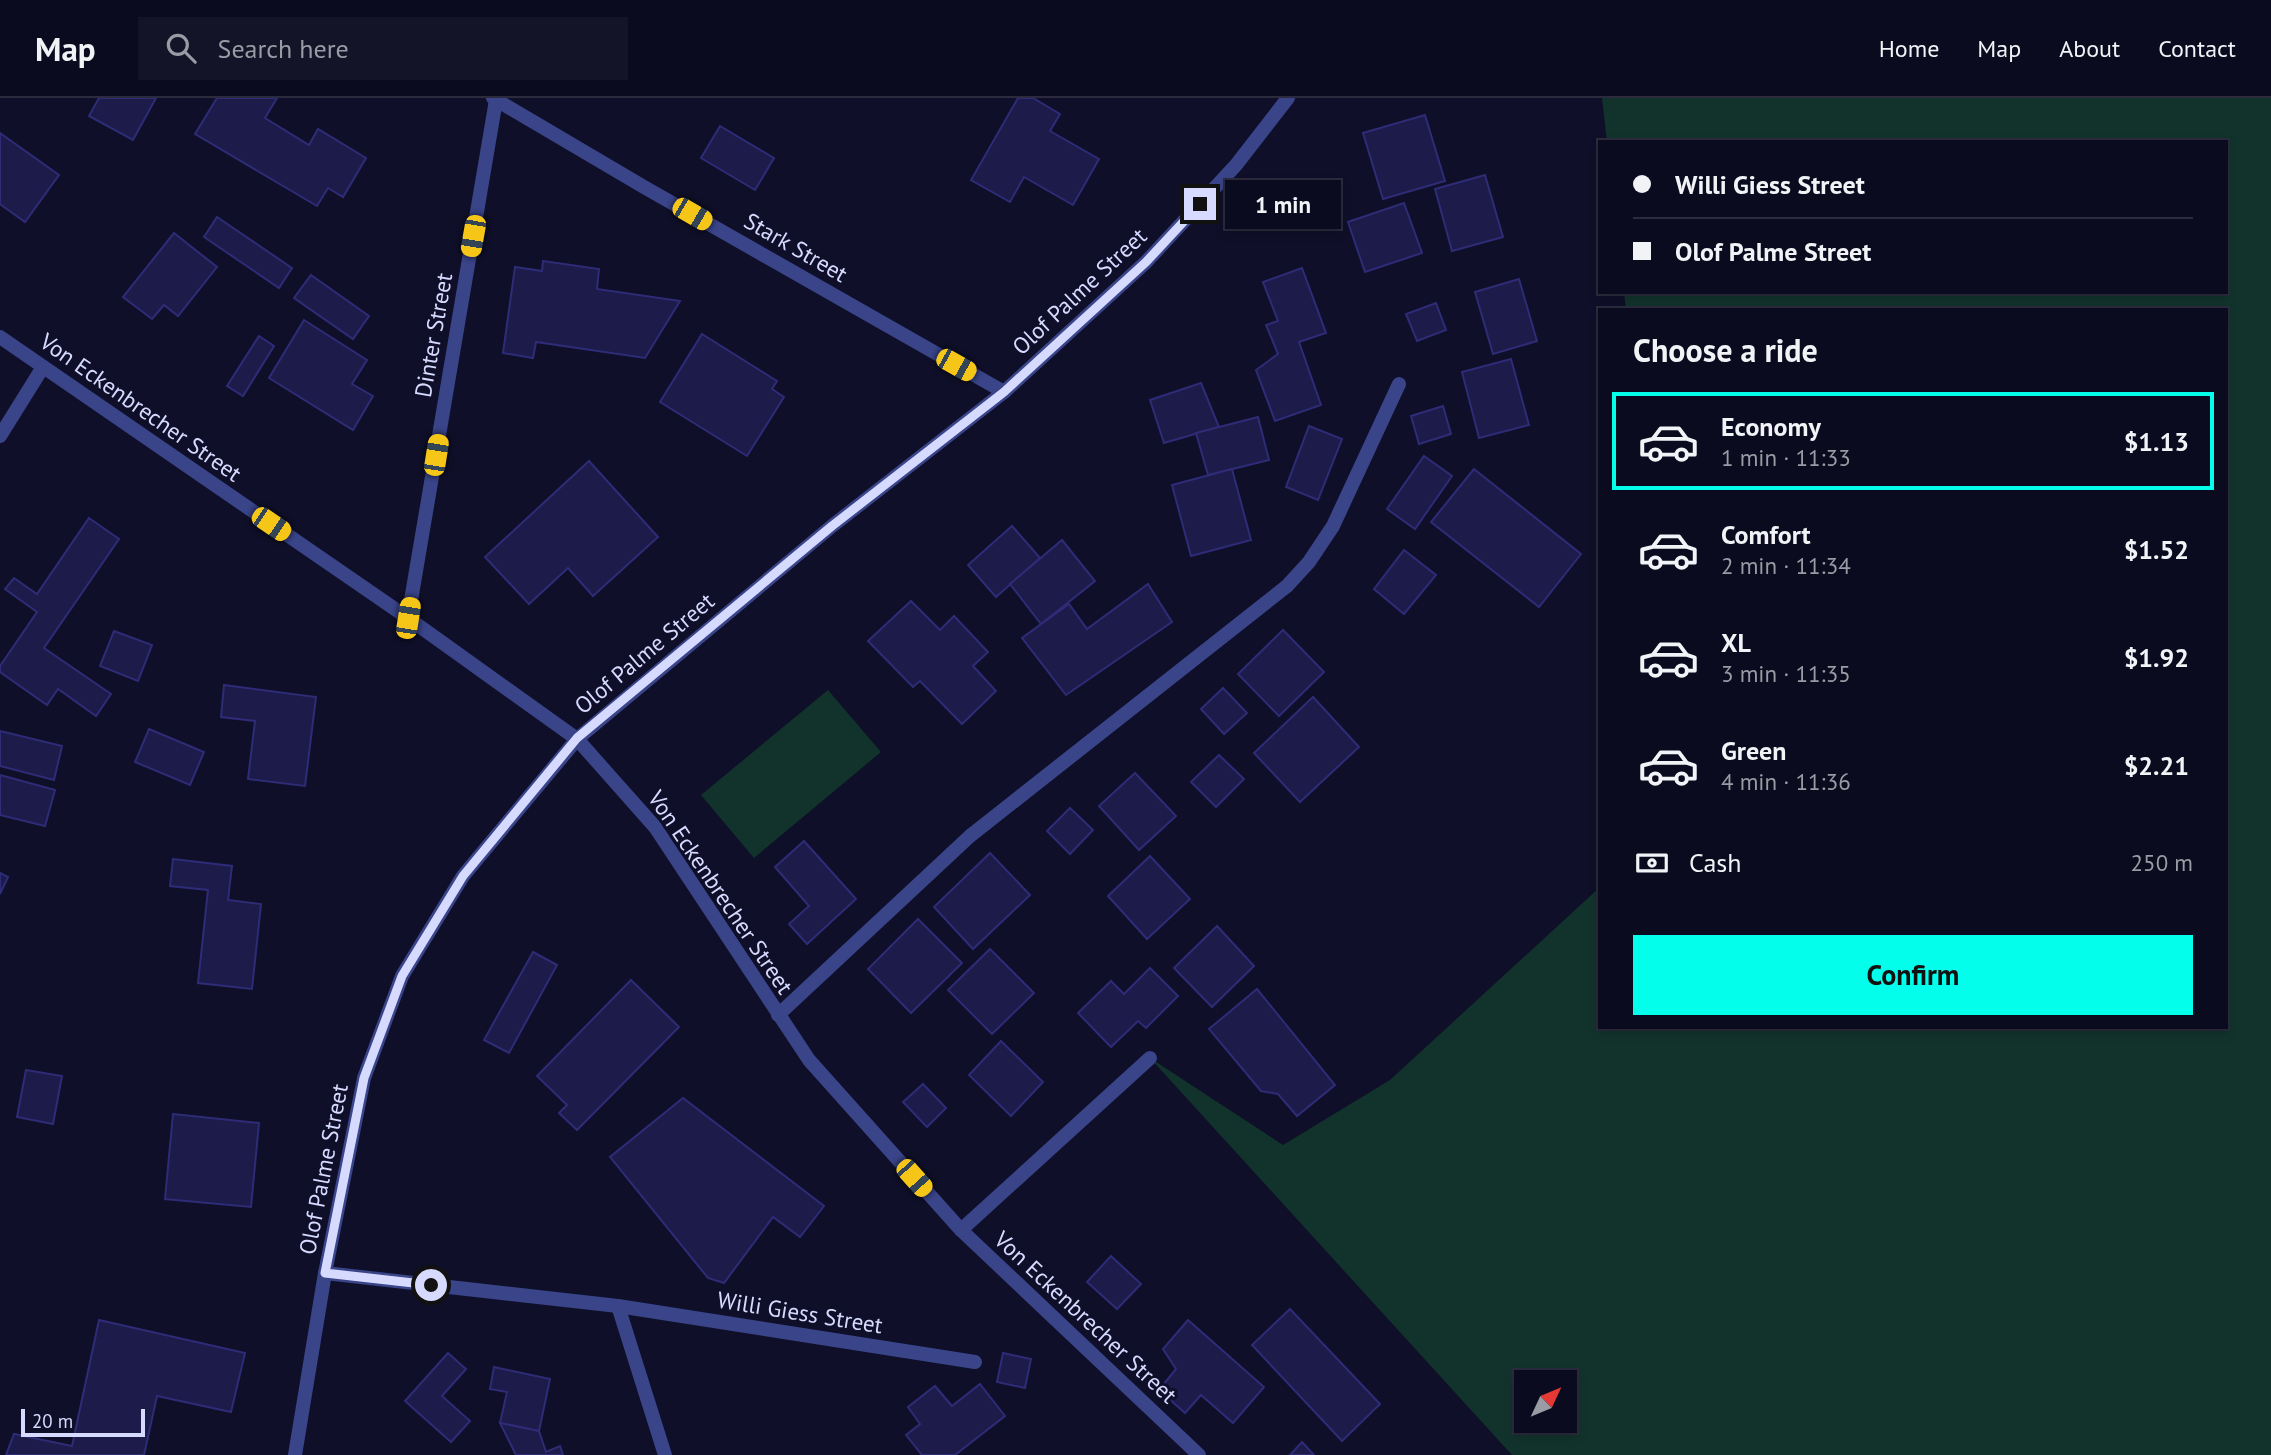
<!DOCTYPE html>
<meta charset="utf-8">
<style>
body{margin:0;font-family:"PT Sans",sans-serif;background:#141428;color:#f1f3f6;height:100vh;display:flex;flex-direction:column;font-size:26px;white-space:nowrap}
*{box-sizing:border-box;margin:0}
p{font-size:23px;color:#9a9ba4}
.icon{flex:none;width:38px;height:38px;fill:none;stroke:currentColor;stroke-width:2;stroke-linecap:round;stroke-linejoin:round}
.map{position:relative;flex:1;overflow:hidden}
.sheet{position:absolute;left:1598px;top:210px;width:630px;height:721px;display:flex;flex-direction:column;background:#0b0b1f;border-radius:0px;box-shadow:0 4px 10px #0003,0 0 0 2px #2b2b3d}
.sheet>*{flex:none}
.guide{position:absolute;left:1598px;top:42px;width:630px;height:154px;border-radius:0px;box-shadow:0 4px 10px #0003,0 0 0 2px #2b2b3d;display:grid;align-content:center;height:154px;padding:0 35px;background:#0b0b1f}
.needle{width:46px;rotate:46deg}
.buttons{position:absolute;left:1514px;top:1272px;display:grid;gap:14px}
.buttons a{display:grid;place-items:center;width:63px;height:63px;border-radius:0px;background:#0b0b1f;box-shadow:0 4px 10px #0003,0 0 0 2px #2b2b3d;font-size:35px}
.scale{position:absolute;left:21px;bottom:18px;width:124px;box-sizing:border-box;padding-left:7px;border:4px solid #d7daff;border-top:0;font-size:19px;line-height:24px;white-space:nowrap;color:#d7daff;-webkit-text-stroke:5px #0f0f29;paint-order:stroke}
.end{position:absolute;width:32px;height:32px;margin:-16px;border:9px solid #d7daff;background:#111;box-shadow:0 0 0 4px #111}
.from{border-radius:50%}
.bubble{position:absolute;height:49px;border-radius:0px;background:#0b0b1f;box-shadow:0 4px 10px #0003,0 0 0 2px #2b2b3d;font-size:23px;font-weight:700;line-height:49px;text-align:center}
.car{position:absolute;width:21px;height:42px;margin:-21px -10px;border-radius:9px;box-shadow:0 0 5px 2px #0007;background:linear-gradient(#f5c518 24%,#345 0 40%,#f5c518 0 76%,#345 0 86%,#f5c518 0)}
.guide b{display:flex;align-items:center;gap:24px;height:66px;font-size:26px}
.guide b+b{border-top:2px solid #2b2b3d}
.guide i{width:18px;height:18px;background:#f1f3f6}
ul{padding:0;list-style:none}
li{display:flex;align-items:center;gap:21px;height:98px;margin:0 14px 10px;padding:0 21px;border:4px solid transparent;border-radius:0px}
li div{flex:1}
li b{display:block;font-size:26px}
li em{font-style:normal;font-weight:700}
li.on{border-color:#03ffec}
li>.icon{width:63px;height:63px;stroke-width:1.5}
h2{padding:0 35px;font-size:32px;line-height:84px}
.pay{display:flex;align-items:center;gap:18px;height:77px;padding:0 35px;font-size:26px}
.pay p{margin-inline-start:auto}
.cta{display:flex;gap:14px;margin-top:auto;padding:14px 35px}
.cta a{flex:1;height:80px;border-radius:0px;background:#03ffec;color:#111;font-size:28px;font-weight:700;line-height:80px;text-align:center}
header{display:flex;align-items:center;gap:42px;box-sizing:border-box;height:98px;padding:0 35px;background:#0b0b1f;border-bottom:2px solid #2b2b3d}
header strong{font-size:33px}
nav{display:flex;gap:38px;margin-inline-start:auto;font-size:24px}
.search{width:490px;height:63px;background:#141428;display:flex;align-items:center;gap:18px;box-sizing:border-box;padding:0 24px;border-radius:0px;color:#9a9ba4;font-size:26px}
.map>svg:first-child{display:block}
</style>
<header>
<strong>Map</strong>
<div class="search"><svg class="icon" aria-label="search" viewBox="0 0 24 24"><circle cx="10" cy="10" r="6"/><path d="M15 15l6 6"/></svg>Search here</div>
<nav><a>Home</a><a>Map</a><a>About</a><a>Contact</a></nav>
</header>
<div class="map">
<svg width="2271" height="1357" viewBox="0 0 2271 1357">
<rect width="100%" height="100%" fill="#0f0f29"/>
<g fill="#12332c" fill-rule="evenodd">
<path d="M1602,0H2271V1357H1512L1150,960L1283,1047L1390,982L1599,790L1600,929H2226V212H1626L1624,194H2226V44H1607ZM1526,1284H1564V1323H1526Z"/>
<polygon points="828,592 881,654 754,760 701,697"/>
</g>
<g fill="#1c1b4a" stroke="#2e2c77" stroke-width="2">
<polygon points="99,0 156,0 133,42 89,18"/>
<polygon points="217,0 277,0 265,20 309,47 318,31 366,60 343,99 328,90 317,108 195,36"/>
<polygon points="1018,0 1033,0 1060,16 1050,33 1099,61 1073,107 1024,79 1010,104 971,82"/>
<polygon points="1425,17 1445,83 1383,101 1363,35"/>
<polygon points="720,28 774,60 755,92 701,60"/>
<polygon points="0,35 59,77 25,124 0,106"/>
<polygon points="1485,77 1503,139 1452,153 1435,91"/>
<polygon points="1404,105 1422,155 1365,174 1348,124"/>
<polygon points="217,119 292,170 279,190 204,139"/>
<polygon points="174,135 217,169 178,218 164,207 152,221 123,199"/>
<polygon points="543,163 599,171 597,191 680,203 645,260 536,244 533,260 503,255 515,169 542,173"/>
<polygon points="1302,170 1326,235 1299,244 1321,307 1275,323 1256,272 1278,256 1266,227 1278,223 1263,184"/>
<polygon points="311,177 369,218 353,241 294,200"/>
<polygon points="1519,181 1537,243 1493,256 1475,194"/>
<polygon points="1436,205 1446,232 1417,243 1406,216"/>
<polygon points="304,222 367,262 352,286 373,298 353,332 269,280"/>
<polygon points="702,236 777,283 772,291 784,299 747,358 660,304"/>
<polygon points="259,238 274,248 243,298 227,288"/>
<polygon points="1511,261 1529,327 1479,340 1462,274"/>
<polygon points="1201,285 1219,329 1164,345 1150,302"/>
<polygon points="1443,308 1451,336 1419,346 1411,318"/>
<polygon points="1258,319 1269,362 1208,377 1196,335"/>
<polygon points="1309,328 1342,341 1318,402 1286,389"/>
<polygon points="1424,358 1452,378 1415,431 1387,411"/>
<polygon points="589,363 658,439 593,498 568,470 529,506 485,459"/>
<polygon points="1232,371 1251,442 1191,458 1172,387"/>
<polygon points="1474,371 1581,456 1539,509 1431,424"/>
<polygon points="89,420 119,441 44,550 111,596 96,618 58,591 47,607 0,574 0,568 37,514 5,491 14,480 37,496"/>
<polygon points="1012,428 1040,460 996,499 968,467"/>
<polygon points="1062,442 1095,483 1041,526 1010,486"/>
<polygon points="1404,452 1436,477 1404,516 1374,491"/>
<polygon points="1148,486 1172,524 1066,597 1022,540 1069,506 1087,531"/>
<polygon points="911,503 940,532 954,518 988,554 973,568 996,593 962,626 920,583 913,589 868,543"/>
<polygon points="1283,532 1324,574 1279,618 1238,576"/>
<polygon points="114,533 152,547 138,583 100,568"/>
<polygon points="224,587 316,599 305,688 248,681 255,623 221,619"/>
<polygon points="1223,590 1247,615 1224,636 1201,611"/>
<polygon points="1313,599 1359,649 1300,704 1254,655"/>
<polygon points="149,631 204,654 190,687 135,664"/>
<polygon points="0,633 62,648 54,682 0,668"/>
<polygon points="1219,657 1244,681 1216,709 1191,684"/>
<polygon points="1135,675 1176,718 1139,752 1099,708"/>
<polygon points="0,677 55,692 45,728 0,717"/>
<polygon points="1070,710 1093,732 1070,756 1047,733"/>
<polygon points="804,743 856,801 807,846 789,826 809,808 775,769"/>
<polygon points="990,755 1030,797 973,851 934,809"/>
<polygon points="1150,758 1190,801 1147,841 1108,798"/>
<polygon points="173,761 232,768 228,802 261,806 252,891 198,885 208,792 170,788"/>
<polygon points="0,775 8,779 0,796"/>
<polygon points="918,821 962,865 911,915 868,871"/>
<polygon points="1217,828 1254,868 1212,909 1174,870"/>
<polygon points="990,851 1034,895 992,936 948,892"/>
<polygon points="533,854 557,867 509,955 484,942"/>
<polygon points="1150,870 1178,898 1146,930 1138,923 1111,949 1078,915 1111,883 1124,896"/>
<polygon points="631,882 679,929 577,1032 559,1015 567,1007 537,978"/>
<polygon points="1257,891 1335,987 1297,1018 1278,996 1261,993 1209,931"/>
<polygon points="1001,943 1043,984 1011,1018 969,977"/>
<polygon points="26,972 62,978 53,1026 17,1019"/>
<polygon points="923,986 946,1010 927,1029 903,1004"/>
<polygon points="683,1000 824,1108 800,1139 773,1119 724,1185 708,1180 610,1059"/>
<polygon points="173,1016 259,1025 251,1109 165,1101"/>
<polygon points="1111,1158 1141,1186 1117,1211 1087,1184"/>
<polygon points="1290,1211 1380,1306 1342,1343 1252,1247"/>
<polygon points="99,1222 245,1255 231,1314 157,1298 144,1357 6,1357 14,1336 72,1348"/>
<polygon points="1188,1222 1264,1289 1233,1325 1201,1297 1185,1315 1159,1292 1176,1271 1163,1251"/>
<polygon points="448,1255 466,1271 442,1298 470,1323 451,1344 405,1303"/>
<polygon points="1003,1255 1031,1261 1025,1290 997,1284"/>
<polygon points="494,1269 550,1281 539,1333 500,1325 507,1294 490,1291"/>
<polygon points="980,1286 1005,1318 955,1357 922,1357 906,1337 920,1326 908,1309 935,1288 952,1308"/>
<polygon points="500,1325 539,1333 546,1354 560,1348 563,1357 516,1357"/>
<polygon points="1302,1344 1314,1357 1290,1357"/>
</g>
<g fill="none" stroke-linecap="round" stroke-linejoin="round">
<g stroke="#394489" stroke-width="14">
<polyline points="493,0 644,89 1004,294"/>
<polyline points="0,239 408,520 577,641 655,729 809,962 961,1132 1199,1357"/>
<polyline points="0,338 43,269"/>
<polyline points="408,520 496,2"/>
<polyline points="778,917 970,738 1287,488 1309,464 1333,428 1399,286"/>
<polyline points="961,1132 1150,960"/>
<polyline points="325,1175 618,1208 975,1264"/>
<polyline points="618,1208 665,1357"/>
</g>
<polyline stroke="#394489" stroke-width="14" points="295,1357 325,1175 364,980 402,878 463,778 577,641 832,428 1004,294 1146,164 1236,67 1288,0"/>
</g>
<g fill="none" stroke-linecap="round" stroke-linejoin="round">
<polyline stroke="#d7daff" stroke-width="9" points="431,1187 325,1175 364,980 402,878 463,778 577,640 832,428 1004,294 1146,164 1200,106"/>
</g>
<g text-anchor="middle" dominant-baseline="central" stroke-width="6" stroke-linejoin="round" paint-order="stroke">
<g font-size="23" fill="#d7daff" stroke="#0f0f29">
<text transform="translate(796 149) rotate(30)">Stark Street</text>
<text transform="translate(1079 193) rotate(-43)">Olof Palme Street</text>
<text transform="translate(433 237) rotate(-80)">Dinter Street</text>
<text transform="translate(141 309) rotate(35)">Von Eckenbrecher Street</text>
<text transform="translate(644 555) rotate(-40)">Olof Palme Street</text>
<text transform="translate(721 794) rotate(56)">Von Eckenbrecher Street</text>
<text transform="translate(323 1071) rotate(-79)">Olof Palme Street</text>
<text transform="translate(800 1214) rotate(9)">Willi Giess Street</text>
<text transform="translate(1086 1219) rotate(43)">Von Eckenbrecher Street</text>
</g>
</g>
</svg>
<div class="buttons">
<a><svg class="needle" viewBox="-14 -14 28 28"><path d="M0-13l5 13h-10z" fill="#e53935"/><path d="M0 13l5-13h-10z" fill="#9a9ba4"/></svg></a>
</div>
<div class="scale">20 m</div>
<i class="end from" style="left:431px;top:1187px"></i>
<i class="end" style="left:1200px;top:106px"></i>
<div class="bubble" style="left:1225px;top:82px;width:116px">1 min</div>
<i class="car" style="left:692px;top:116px;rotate:120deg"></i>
<i class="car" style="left:473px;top:138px;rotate:190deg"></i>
<i class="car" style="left:956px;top:267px;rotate:119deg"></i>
<i class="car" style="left:436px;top:357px;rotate:9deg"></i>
<i class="car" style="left:271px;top:426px;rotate:124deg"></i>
<i class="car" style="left:408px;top:520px;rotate:9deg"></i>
<i class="car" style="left:914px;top:1080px;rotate:138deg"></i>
<div class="guide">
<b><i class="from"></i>Willi Giess Street</b>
<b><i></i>Olof Palme Street</b>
</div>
<section class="sheet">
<h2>Choose a ride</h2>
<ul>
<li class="on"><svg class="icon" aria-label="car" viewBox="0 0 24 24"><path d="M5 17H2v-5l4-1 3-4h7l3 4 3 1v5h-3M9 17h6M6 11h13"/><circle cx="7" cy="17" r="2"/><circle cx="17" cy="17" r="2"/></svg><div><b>Economy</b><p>1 min · 11:33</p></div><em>$1.13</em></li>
<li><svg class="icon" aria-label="car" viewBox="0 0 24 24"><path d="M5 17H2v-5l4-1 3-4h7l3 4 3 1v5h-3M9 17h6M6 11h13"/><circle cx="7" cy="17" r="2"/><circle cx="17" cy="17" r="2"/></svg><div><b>Comfort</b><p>2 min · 11:34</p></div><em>$1.52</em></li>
<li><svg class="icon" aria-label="car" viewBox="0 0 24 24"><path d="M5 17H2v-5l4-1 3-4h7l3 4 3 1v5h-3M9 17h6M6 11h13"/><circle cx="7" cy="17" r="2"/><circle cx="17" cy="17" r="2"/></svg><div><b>XL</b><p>3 min · 11:35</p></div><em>$1.92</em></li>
<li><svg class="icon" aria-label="car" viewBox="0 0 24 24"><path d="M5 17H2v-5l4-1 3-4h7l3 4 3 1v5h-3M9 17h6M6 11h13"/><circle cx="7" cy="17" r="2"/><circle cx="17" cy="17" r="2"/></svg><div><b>Green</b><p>4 min · 11:36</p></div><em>$2.21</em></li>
</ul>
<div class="pay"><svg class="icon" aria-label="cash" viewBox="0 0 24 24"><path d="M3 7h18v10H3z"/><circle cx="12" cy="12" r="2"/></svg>Cash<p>250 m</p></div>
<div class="cta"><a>Confirm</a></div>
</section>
</div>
